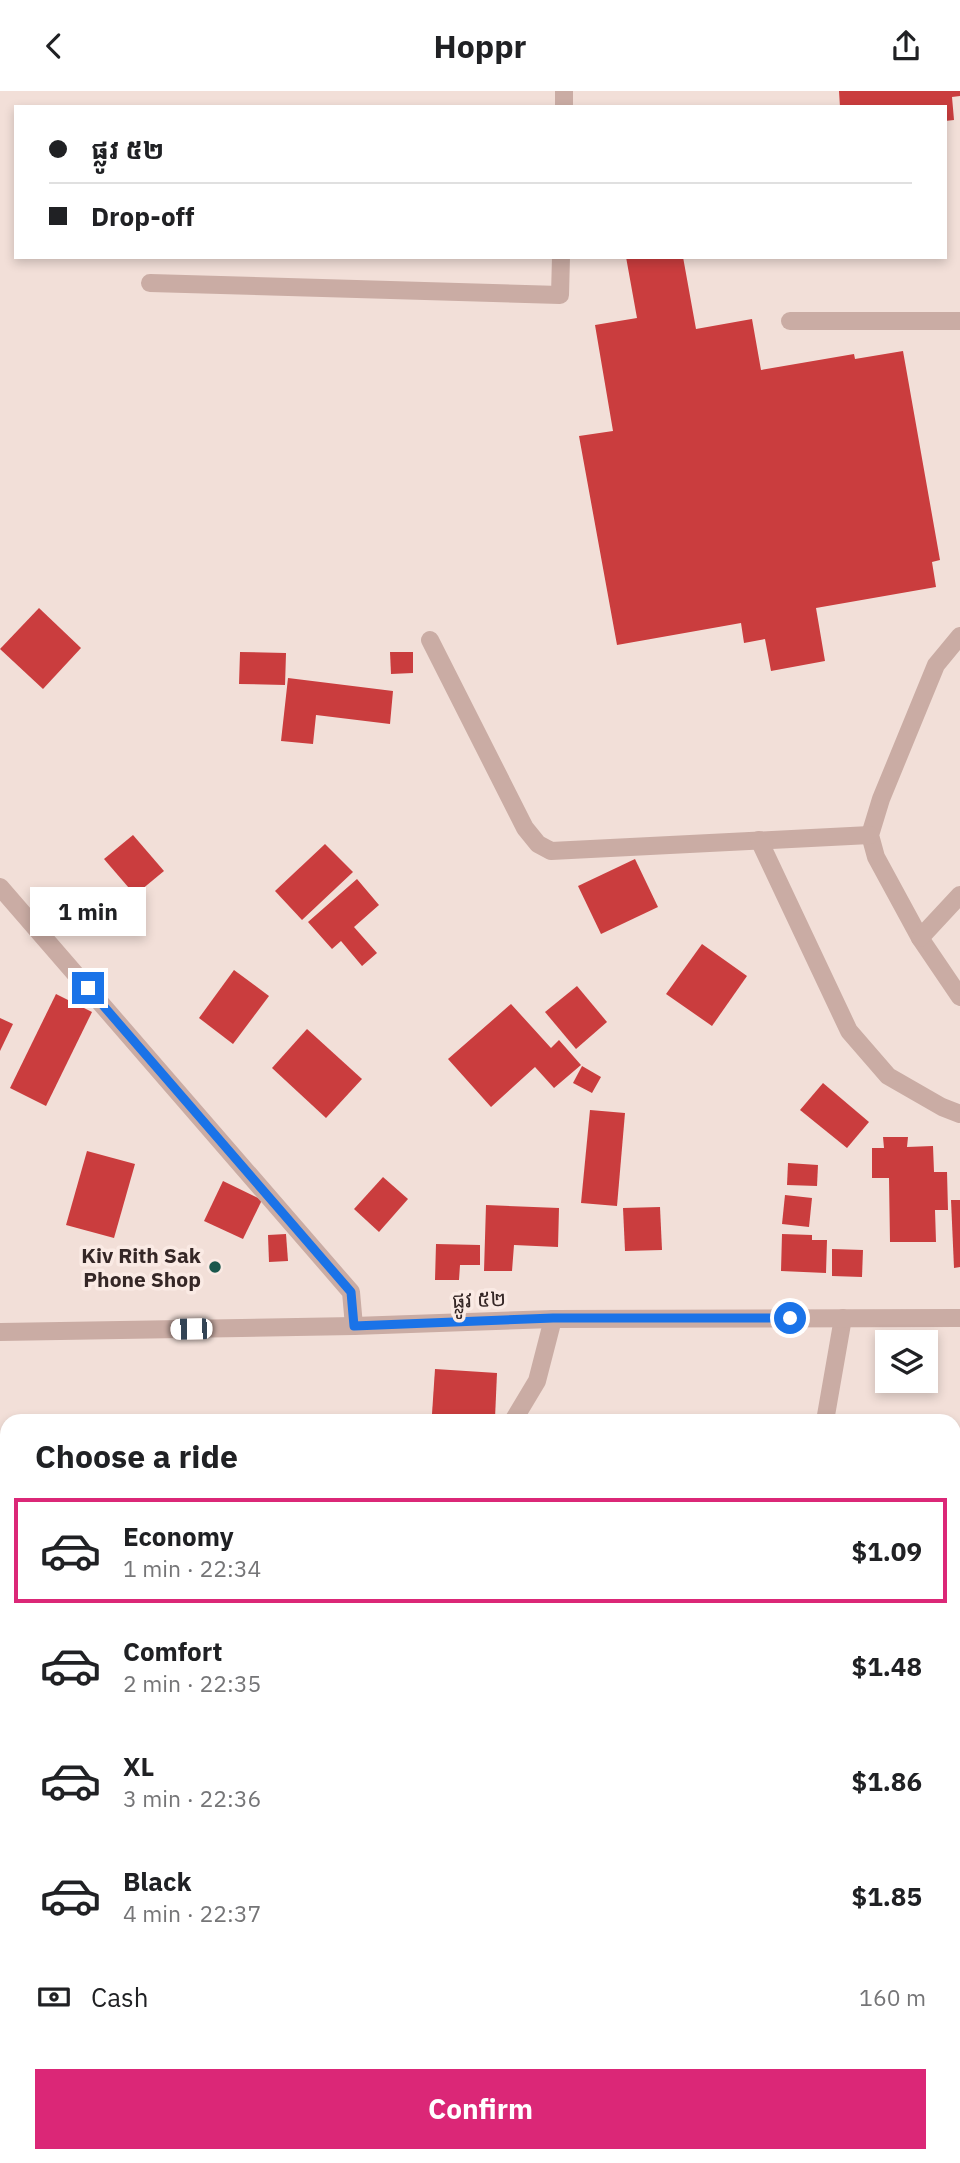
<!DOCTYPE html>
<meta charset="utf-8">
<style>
body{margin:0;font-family:"IBM Plex Sans","Noto Sans Khmer",sans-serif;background:#f2f2f2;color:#202124;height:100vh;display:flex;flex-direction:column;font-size:26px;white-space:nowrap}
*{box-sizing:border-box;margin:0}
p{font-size:23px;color:#757577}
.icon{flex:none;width:38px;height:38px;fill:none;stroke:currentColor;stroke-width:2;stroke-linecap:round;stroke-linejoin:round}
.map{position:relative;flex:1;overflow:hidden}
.sheet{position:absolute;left:0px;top:1323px;width:961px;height:749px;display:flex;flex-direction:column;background:#fff;border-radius:21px 21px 0 0;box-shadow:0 4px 10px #0003}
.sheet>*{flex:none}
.hud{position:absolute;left:14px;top:14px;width:933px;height:154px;border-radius:0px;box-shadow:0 4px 10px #0003;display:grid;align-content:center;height:154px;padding:0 35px;background:#fff}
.tools{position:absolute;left:875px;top:1239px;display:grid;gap:14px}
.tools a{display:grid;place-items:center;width:63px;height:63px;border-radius:0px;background:#fff;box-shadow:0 4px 10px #0003;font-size:35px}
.end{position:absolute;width:32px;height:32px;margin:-16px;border:9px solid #1a73e8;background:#fff;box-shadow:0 0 0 4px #fff}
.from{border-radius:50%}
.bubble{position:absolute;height:49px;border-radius:0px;background:#fff;box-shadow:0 4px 10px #0003;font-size:23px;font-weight:800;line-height:49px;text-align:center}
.car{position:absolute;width:21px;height:42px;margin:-21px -10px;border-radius:9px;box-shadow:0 0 5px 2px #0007;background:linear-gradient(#fff 24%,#345 0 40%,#fff 0 76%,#345 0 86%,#fff 0)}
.hud b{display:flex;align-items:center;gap:24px;height:66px;font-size:26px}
.hud b+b{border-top:2px solid #e0e0e0}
.hud i{width:18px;height:18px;background:#202124}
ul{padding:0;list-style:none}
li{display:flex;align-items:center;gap:21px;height:105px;margin:0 14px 10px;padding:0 21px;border:4px solid transparent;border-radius:0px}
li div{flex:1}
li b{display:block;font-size:26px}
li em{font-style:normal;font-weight:800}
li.on{border-color:#db2777}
li>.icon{width:63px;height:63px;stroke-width:1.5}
h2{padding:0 35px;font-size:32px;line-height:84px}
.pay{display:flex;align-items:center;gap:18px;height:77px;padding:0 35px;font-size:26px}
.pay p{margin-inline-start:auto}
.cta{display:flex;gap:14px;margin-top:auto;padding:14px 35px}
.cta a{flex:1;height:80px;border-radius:0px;background:#db2777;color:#fff;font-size:28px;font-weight:800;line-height:80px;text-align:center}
header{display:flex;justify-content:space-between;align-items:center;height:91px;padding:0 35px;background:#fff;font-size:32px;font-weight:800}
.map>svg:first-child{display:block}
</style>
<header><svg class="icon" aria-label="back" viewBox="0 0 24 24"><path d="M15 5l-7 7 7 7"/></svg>Hoppr<svg class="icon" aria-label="share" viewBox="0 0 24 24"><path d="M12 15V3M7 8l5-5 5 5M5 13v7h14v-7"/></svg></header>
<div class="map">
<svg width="960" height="2072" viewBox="0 0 960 2072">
<rect width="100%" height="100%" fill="#f2dfd8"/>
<g fill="#ca3d3e">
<polygon points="839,0 960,0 960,5 952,6 954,29 945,30 945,16 840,16"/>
<polygon points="626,166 683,166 696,238 752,228 761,279 854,263 855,268 903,260 940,469 932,471 936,496 816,517 825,570 771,580 765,548 744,552 741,532 617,554 579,345 613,340 595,234 637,227"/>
<polygon points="39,517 81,557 43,598 0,558"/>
<polygon points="240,561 286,562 285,594 239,593"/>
<polygon points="390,561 413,561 413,582 391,583"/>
<polygon points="288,587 393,600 390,633 316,624 313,653 281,650"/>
<polygon points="133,744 164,780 135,804 104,768"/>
<polygon points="325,753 353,781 302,829 275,800"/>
<polygon points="635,768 658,816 601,843 578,795"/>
<polygon points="357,788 379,814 354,836 377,862 362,875 341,850 332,858 308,831"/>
<polygon points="702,853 747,885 712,935 666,903"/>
<polygon points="234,879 269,905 233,953 199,927"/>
<polygon points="577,895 607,931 576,958 545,921"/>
<polygon points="56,903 92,921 46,1015 10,997"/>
<polygon points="511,913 551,957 559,949 581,974 554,997 535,976 491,1016 448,968"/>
<polygon points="0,927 13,933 0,960"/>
<polygon points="307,938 362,988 326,1027 272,977"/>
<polygon points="582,975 601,986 592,1002 573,992"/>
<polygon points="823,992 869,1031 847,1057 800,1019"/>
<polygon points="590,1019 625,1022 617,1115 581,1112"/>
<polygon points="883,1046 908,1046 907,1056 933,1055 934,1081 947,1081 948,1119 935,1119 936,1151 890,1151 889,1087 872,1087 872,1057 884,1057"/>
<polygon points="87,1060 135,1073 114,1147 66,1134"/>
<polygon points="788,1072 818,1074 817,1095 787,1094"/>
<polygon points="383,1086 408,1108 379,1141 354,1118"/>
<polygon points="223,1090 262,1109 243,1148 204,1130"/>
<polygon points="785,1104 812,1107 809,1136 782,1133"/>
<polygon points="951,1109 960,1109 960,1176 954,1177"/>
<polygon points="486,1114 559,1117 558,1156 514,1154 512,1180 484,1180"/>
<polygon points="660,1116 662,1159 625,1160 623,1117"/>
<polygon points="286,1143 288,1170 269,1171 268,1144"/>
<polygon points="782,1143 812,1144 812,1149 827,1149 826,1182 781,1180"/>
<polygon points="436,1153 480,1154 480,1174 460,1174 459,1189 435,1189"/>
<polygon points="832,1158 863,1159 862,1186 832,1185"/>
<polygon points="435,1278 497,1282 495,1327 432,1323"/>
<polygon points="0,1856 7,1860 7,1872 1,1880 7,1884 7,1917 0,1928"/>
<polygon points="210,2065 229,2065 237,2072 204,2072"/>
<polygon points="499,2065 550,2065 550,2072 498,2072"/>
</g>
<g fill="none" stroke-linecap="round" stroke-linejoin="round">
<g stroke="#caaca4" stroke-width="18">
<polyline points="790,230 960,230"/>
<polyline points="960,545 936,574 881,708 870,744 876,766 920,847 960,906"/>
<polyline points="430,549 525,737 538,753 551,760 870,744"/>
<polyline points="759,749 849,940 888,985 942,1016 960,1023"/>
<polyline points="920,847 960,804"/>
</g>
<g stroke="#caaca4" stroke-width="18">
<polyline points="564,16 564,0"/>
<polyline points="150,192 560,204 561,166"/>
<polyline points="0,796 351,1201 354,1235"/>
<polyline points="513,1330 537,1290 553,1228"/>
<polyline points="825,1330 843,1227"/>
<polyline points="89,2072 95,2065"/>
<polyline points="483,2072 485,2065"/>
</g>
<polyline stroke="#caaca4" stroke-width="18" points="0,1241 354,1235 553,1228 960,1227"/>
</g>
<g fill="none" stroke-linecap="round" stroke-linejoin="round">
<polyline stroke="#1a73e8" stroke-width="9" points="88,897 351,1201 354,1235 553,1227 790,1227"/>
</g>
<circle fill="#1a574c" stroke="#faeae4" stroke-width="2.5" cx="215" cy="1176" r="7"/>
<g text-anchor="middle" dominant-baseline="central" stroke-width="7" stroke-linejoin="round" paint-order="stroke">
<g font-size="21" font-weight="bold" fill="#352726" stroke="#faeae4" text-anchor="end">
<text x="201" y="1164">Kiv Rith Sak<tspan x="201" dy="24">Phone Shop</tspan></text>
</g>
<g font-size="21" fill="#352726" stroke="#faeae4">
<text transform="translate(479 1208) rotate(-2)">ផ្លូវ ៥២</text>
</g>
</g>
</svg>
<div class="tools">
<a><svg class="icon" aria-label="layers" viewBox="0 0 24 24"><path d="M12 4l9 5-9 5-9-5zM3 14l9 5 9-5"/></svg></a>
</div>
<i class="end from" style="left:790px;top:1227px"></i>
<i class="end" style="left:88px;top:897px"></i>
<div class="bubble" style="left:30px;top:796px;width:116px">1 min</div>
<i class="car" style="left:191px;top:1238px;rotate:269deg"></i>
<div class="hud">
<b><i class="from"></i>ផ្លូវ ៥២</b>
<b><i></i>Drop-off</b>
</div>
<section class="sheet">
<h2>Choose a ride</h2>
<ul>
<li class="on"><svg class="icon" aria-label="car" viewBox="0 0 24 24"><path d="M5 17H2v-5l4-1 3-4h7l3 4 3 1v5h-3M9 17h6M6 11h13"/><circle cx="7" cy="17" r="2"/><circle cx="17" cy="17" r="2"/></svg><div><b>Economy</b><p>1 min · 22:34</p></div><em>$1.09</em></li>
<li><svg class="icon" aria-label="car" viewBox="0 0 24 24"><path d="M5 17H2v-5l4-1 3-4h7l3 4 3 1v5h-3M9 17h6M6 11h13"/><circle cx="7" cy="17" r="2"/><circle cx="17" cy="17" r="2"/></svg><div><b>Comfort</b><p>2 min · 22:35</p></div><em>$1.48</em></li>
<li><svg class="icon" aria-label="car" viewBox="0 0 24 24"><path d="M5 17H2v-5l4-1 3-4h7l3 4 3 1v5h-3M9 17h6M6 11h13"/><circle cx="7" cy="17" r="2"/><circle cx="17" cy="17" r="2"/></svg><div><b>XL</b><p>3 min · 22:36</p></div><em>$1.86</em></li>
<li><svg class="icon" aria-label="car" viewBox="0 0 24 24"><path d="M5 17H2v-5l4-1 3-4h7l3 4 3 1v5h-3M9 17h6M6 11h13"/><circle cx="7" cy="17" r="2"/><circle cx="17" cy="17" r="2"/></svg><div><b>Black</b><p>4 min · 22:37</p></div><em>$1.85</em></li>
</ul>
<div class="pay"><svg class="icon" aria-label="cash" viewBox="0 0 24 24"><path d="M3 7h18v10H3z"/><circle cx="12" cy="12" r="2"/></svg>Cash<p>160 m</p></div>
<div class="cta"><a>Confirm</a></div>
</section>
</div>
